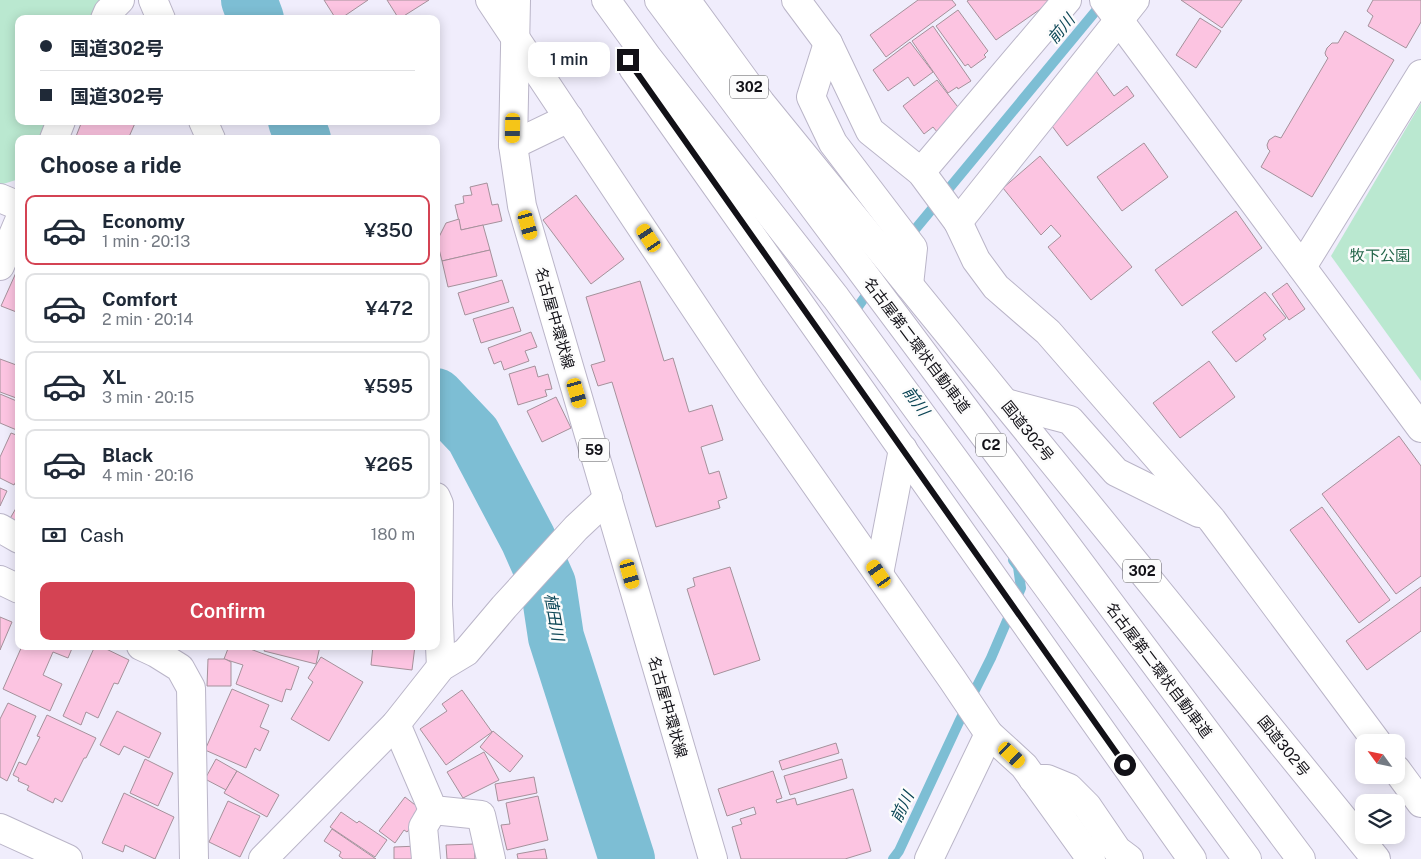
<!DOCTYPE html>
<meta charset="utf-8">
<style>
body{margin:0;font-family:"Public Sans","Noto Sans JP",sans-serif;background:#f6f6f7;color:#1f2937;height:100vh;display:flex;flex-direction:column;font-size:19px;white-space:nowrap}
*{box-sizing:border-box;margin:0}
p{font-size:16px;color:#747a83}
.icon{flex:none;width:28px;height:28px;fill:none;stroke:currentColor;stroke-width:2;stroke-linecap:round;stroke-linejoin:round}
.map{position:relative;flex:1;overflow:hidden}
.sheet{position:absolute;left:15px;top:135px;width:425px;height:515px;display:flex;flex-direction:column;background:#fff;border-radius:10px;box-shadow:0 2px 12px #0003}
.sheet>*{flex:none}
.banner{position:absolute;left:15px;top:15px;width:425px;height:110px;border-radius:10px;box-shadow:0 2px 12px #0003;display:grid;align-content:center;height:110px;padding:0 25px;background:#fff}
.needle{width:32px;rotate:303deg}
.fabs{position:absolute;left:1355px;top:734px;display:grid;gap:10px}
.fabs a{display:grid;place-items:center;width:50px;height:50px;border-radius:10px;background:#fff;box-shadow:0 2px 12px #0003;font-size:25px}
.end{position:absolute;width:22px;height:22px;margin:-11px;border:6px solid #121117;background:#fff;box-shadow:0 0 0 2px #fff}
.from{border-radius:50%}
.bubble{position:absolute;height:35px;border-radius:10px;background:#fff;box-shadow:0 2px 12px #0003;font-size:16px;font-weight:600;line-height:35px;text-align:center}
.car{position:absolute;width:15px;height:30px;margin:-15px -8px;border-radius:6px;box-shadow:0 0 4px 1px #0007;background:linear-gradient(#f5c518 24%,#345 0 40%,#f5c518 0 76%,#345 0 86%,#f5c518 0)}
.banner b{display:flex;align-items:center;gap:18px;height:48px;font-size:19px}
.banner b+b{border-top:1px solid #e0e1e3}
.banner i{width:12px;height:12px;background:#1f2937}
ul{padding:0;list-style:none}
li{display:flex;align-items:center;gap:15px;height:70px;margin:0 10px 8px;padding:0 15px;border:2px solid #e0e1e3;border-radius:10px}
li div{flex:1}
li b{display:block;font-size:19px}
li em{font-style:normal;font-weight:600}
li.active{border-color:#d44353}
li>.icon{width:45px;height:45px;stroke-width:1.5}
h2{padding:0 25px;font-size:22px;line-height:60px}
.pay{display:flex;align-items:center;gap:12px;height:55px;padding:0 25px;font-size:19px}
.pay p{margin-inline-start:auto}
.primary-button{display:flex;gap:10px;margin-top:auto;padding:10px 25px}
.primary-button a{flex:1;height:58px;border-radius:10px;background:#d44353;color:#fff;font-size:20px;font-weight:600;line-height:58px;text-align:center}
.map>svg:first-child{display:block}
</style>
<div class="map">
<svg width="1421" height="859" viewBox="0 0 1421 859">
<rect width="100%" height="100%" fill="#f0edfc"/>
<g fill="#bae8d0">
<polygon points="0,0 102,0 94,19 19,19 19,121 52,121 45,139 19,139 19,179 0,185"/>
<polygon points="1421,103 1421,381 1331,256"/>
</g>
<g fill="none" stroke-linecap="round" stroke-linejoin="round">
<g stroke="#7dbed4" stroke-width="10">
<polyline points="908,238 1104,1"/>
<polyline points="852,315 890,262"/>
<polyline points="893,859 899,851 959,722 991,658 1021,588 1018,567 1013,560"/>
</g>
<g stroke="#7dbed4" stroke-width="56">
<polyline points="249,0 256,19"/>
<polyline points="296,121 303,139"/>
<polyline points="436,396 473,435 528,539 548,584 556,637 627,859"/>
</g>
</g>
<g fill="#fcc4e1" stroke="#a5919b">
<polygon points="324,0 368,0 340,19 336,19"/>
<polygon points="387,0 429,0 399,19"/>
<polygon points="918,0 952,0 956,5 886,57 870,35"/>
<polygon points="969,0 1051,0 1052,1 996,40 967,1"/>
<polygon points="1181,0 1242,0 1222,28"/>
<polygon points="1373,0 1421,0 1421,22 1406,48 1368,26 1373,16 1367,11"/>
<polygon points="958,10 988,51 984,55 986,57 971,68 968,64 965,66 936,26"/>
<polygon points="1200,18 1221,31 1196,68 1176,55"/>
<polygon points="933,26 971,81 958,89 957,87 948,93 912,41"/>
<polygon points="1345,31 1394,60 1312,197 1261,167 1270,151 1268,149 1267,145 1269,140 1275,136 1281,138 1328,58 1326,56 1325,53 1327,48 1332,43 1338,43"/>
<polygon points="910,42 933,72 914,86 908,77 888,91 873,70"/>
<polygon points="1096,71 1114,96 1127,86 1134,96 1067,146 1052,126"/>
<polygon points="937,80 961,111 938,133 933,127 924,134 903,106"/>
<polygon points="82,121 136,121 128,139 75,139"/>
<polygon points="1144,143 1168,177 1122,211 1097,177"/>
<polygon points="1040,156 1132,267 1091,300 1048,247 1061,236 1051,225 1041,235 1003,188"/>
<polygon points="487,183 492,205 498,204 502,221 461,230 455,205 464,203 463,196 472,195 470,187"/>
<polygon points="576,195 624,259 591,284 543,220"/>
<polygon points="1236,211 1262,248 1182,306 1155,270"/>
<polygon points="459,219 461,230 483,225 490,250 442,261 437,241 446,223"/>
<polygon points="490,250 497,276 448,287 442,261"/>
<polygon points="19,266 19,313 1,306"/>
<polygon points="502,280 509,302 465,315 458,293"/>
<polygon points="640,281 664,361 673,358 689,412 712,405 723,440 701,447 709,474 719,471 727,498 718,501 720,508 656,527 612,382 598,386 591,365 605,361 586,297"/>
<polygon points="1287,283 1305,309 1289,320 1272,294"/>
<polygon points="1265,292 1286,318 1263,335 1266,339 1236,362 1212,332"/>
<polygon points="513,307 521,331 481,343 473,319"/>
<polygon points="531,332 537,347 525,351 529,361 504,370 501,361 494,364 488,348"/>
<polygon points="0,359 19,366 19,399 0,392"/>
<polygon points="1209,361 1235,397 1180,438 1153,403"/>
<polygon points="535,366 538,377 548,374 552,389 545,390 547,396 518,405 509,374"/>
<polygon points="0,394 19,402 19,431 0,423"/>
<polygon points="556,397 571,428 542,442 527,411"/>
<polygon points="11,433 19,436 19,476 14,485 0,478 0,457"/>
<polygon points="1399,436 1421,466 1421,576 1396,594 1322,494"/>
<polygon points="0,488 7,491 0,506"/>
<polygon points="19,503 19,528 8,522"/>
<polygon points="1322,507 1390,600 1359,623 1290,530"/>
<polygon points="730,567 760,660 714,675 687,589 695,586 693,578"/>
<polygon points="1421,587 1421,631 1367,670 1346,641"/>
<polygon points="0,617 12,622 0,650"/>
<polygon points="22,646 73,646 68,658 53,652 43,675 62,684 50,711 3,689"/>
<polygon points="95,646 100,646 129,660 118,684 114,683 98,718 86,712 81,725 63,716"/>
<polygon points="229,646 242,646 299,667 291,690 286,689 282,702 236,684 243,665 224,659"/>
<polygon points="266,646 320,646 316,664 264,651"/>
<polygon points="373,646 415,646 412,670 371,665"/>
<polygon points="321,657 363,682 329,741 291,719 313,682 308,678"/>
<polygon points="208,659 225,659 231,662 231,686 207,686"/>
<polygon points="232,689 269,705 260,727 269,731 260,751 255,748 246,768 205,750"/>
<polygon points="462,690 492,732 446,765 420,729 447,711 442,704"/>
<polygon points="8,703 36,716 7,781 0,777 0,719"/>
<polygon points="117,711 161,733 149,758 124,746 119,755 100,745"/>
<polygon points="47,715 96,738 86,758 84,758 62,802 55,798 53,803 27,790 29,786 18,781 19,778 13,775 19,762 26,765 40,737 37,736"/>
<polygon points="493,731 523,756 510,772 480,747"/>
<polygon points="836,743 839,753 782,770 779,761"/>
<polygon points="484,752 499,780 463,798 447,772"/>
<polygon points="145,759 173,773 158,806 130,793"/>
<polygon points="216,759 237,771 226,790 205,779"/>
<polygon points="842,759 847,778 790,795 784,776"/>
<polygon points="237,771 279,795 267,817 224,793"/>
<polygon points="773,771 782,798 776,800 777,803 795,798 797,805 853,789 871,851 845,859 741,859 732,827 742,824 740,819 756,814 754,807 727,816 718,789"/>
<polygon points="534,777 537,793 498,801 495,784"/>
<polygon points="124,793 174,817 155,859 125,845 123,852 102,843"/>
<polygon points="538,796 548,840 507,850 501,825 510,824 506,803"/>
<polygon points="405,797 419,808 414,814 419,818 407,832 404,830 395,843 379,831"/>
<polygon points="228,801 260,816 240,857 209,842"/>
<polygon points="341,812 357,823 359,821 387,840 375,857 330,827"/>
<polygon points="332,829 376,859 343,859 339,856 341,852 324,841"/>
<polygon points="474,844 475,859 447,859 446,845"/>
<polygon points="419,846 420,859 394,859 394,847"/>
<polygon points="545,849 547,859 518,859 517,854"/>
</g>
<g fill="none" stroke-linecap="round" stroke-linejoin="round">
<defs>
<g id="minor">
<polyline points="153,0 161,19"/>
<polyline points="490,0 751,392 952,679 989,734 1024,766 1091,859"/>
<polyline points="796,0 828,43 870,131 921,172 958,222 976,260 996,287 1048,332 1212,520 1377,742"/>
<polyline points="1104,0 1421,428"/>
<polyline points="105,19 108,12 120,0"/>
<polyline points="828,43 811,97 833,143 913,248 909,285"/>
<polyline points="203,121 211,139"/>
<polyline points="54,139 61,121"/>
<polyline points="513,145 569,118"/>
<polyline points="921,172 1067,0"/>
<polyline points="0,198 19,206"/>
<polyline points="958,222 1135,0"/>
<polyline points="0,266 19,221"/>
<polyline points="1302,267 1421,74"/>
<polyline points="1006,403 1070,420 1116,472 1199,513"/>
<polyline points="436,497 439,504 438,605 441,667"/>
<polyline points="0,528 19,539"/>
<polyline points="0,580 19,589"/>
<polyline points="141,646 156,653 180,668 191,688 194,859"/>
<polyline points="396,724 433,810 481,815 491,859"/>
<polyline points="1396,769 1421,803"/>
<polyline points="0,828 68,859"/>
<polyline points="263,859 396,724 441,667 466,652 504,607 576,528 608,498"/>
<polyline points="426,859 423,827 433,810"/>
<polyline points="929,859 989,734"/>
</g>
<polyline id="major" points="516,0 513,145 522,206 713,859"/>
<g id="highway">
<polyline points="606,0 648,58 836,298 1247,859"/>
<polyline points="659,0 1301,859"/>
<polyline points="686,0 761,103 1376,859"/>
<polyline points="633,68 1192,859"/>
<polyline points="879,574 903,449"/>
<polyline points="1033,779 1047,779 1069,788 1087,806 1117,850 1129,859"/>
</g>
</defs>
<use href="#minor" stroke="#bab5c8" stroke-width="30"/>
<use href="#major" stroke="#bab5c8" stroke-width="30"/>
<use href="#highway" stroke="#bab5c8" stroke-width="30"/>
<use href="#minor" stroke="#fff" stroke-width="28"/>
<use href="#major" stroke="#fff" stroke-width="28"/>
<use href="#highway" stroke="#fff" stroke-width="28"/>
</g>
<g fill="none" stroke-linecap="round" stroke-linejoin="round">
<polyline stroke="#121117" stroke-width="6" points="628,60 1125,765"/>
</g>
<g text-anchor="middle" dominant-baseline="central" stroke-width="5" stroke-linejoin="round" paint-order="stroke">
<g fill="#fcfcfc" stroke="#58585c" stroke-width="1">
<rect x="730" y="75.5" width="38" height="23" rx="4"/>
<rect x="976" y="433.5" width="30" height="23" rx="4"/>
<rect x="579" y="438.5" width="30" height="23" rx="4"/>
<rect x="1123" y="559.5" width="38" height="23" rx="4"/>
</g>
<g font-size="14" font-weight="bold" fill="#121117">
<text x="749" y="87">302</text>
<text x="991" y="445">C2</text>
<text x="594" y="450">59</text>
<text x="1142" y="571">302</text>
</g>
<g font-size="15" fill="#236549" stroke="#fcfcfc">
<text x="1380" y="255">牧下公園</text>
</g>
<g font-size="15" fill="#121117" stroke="#fcfcfc">
<text transform="translate(555 318) rotate(74)">名古屋中環状線</text>
<text transform="translate(917 345) rotate(53)">名古屋第二環状自動車道</text>
<text transform="translate(1028 431) rotate(51)">国道302号</text>
<text transform="translate(1159 670) rotate(53)">名古屋第二環状自動車道</text>
<text transform="translate(668 707) rotate(74)">名古屋中環状線</text>
<text transform="translate(1284 746) rotate(51)">国道302号</text>
</g>
<g font-size="16" font-style="italic" fill="#0c4656" stroke="#fcfcfc">
<text transform="translate(1061 29) rotate(-50)">前川</text>
<text transform="translate(916 401) rotate(54)">前川</text>
<text transform="translate(554 617) rotate(80)">植田川</text>
<text transform="translate(902 807) rotate(-64)">前川</text>
</g>
</g>
</svg>
<div class="fabs">
<a><svg class="needle" viewBox="-14 -14 28 28"><path d="M0-13l5 13h-10z" fill="#e53935"/><path d="M0 13l5-13h-10z" fill="#747a83"/></svg></a>
<a><svg class="icon" aria-label="layers" viewBox="0 0 24 24"><path d="M12 4l9 5-9 5-9-5zM3 14l9 5 9-5"/></svg></a>
</div>
<i class="end from" style="left:1125px;top:765px"></i>
<i class="end" style="left:628px;top:60px"></i>
<div class="bubble" style="left:528px;top:42px;width:82px">1 min</div>
<i class="car" style="left:513px;top:128px;rotate:181deg"></i>
<i class="car" style="left:528px;top:225px;rotate:164deg"></i>
<i class="car" style="left:649px;top:238px;rotate:326deg"></i>
<i class="car" style="left:577px;top:393px;rotate:164deg"></i>
<i class="car" style="left:630px;top:574px;rotate:164deg"></i>
<i class="car" style="left:879px;top:574px;rotate:325deg"></i>
<i class="car" style="left:1012px;top:755px;rotate:133deg"></i>
<div class="banner">
<b><i class="from"></i>国道302号</b>
<b><i></i>国道302号</b>
</div>
<section class="sheet">
<h2>Choose a ride</h2>
<ul>
<li class="active"><svg class="icon" aria-label="car" viewBox="0 0 24 24"><path d="M5 17H2v-5l4-1 3-4h7l3 4 3 1v5h-3M9 17h6M6 11h13"/><circle cx="7" cy="17" r="2"/><circle cx="17" cy="17" r="2"/></svg><div><b>Economy</b><p>1 min · 20:13</p></div><em>¥350</em></li>
<li><svg class="icon" aria-label="car" viewBox="0 0 24 24"><path d="M5 17H2v-5l4-1 3-4h7l3 4 3 1v5h-3M9 17h6M6 11h13"/><circle cx="7" cy="17" r="2"/><circle cx="17" cy="17" r="2"/></svg><div><b>Comfort</b><p>2 min · 20:14</p></div><em>¥472</em></li>
<li><svg class="icon" aria-label="car" viewBox="0 0 24 24"><path d="M5 17H2v-5l4-1 3-4h7l3 4 3 1v5h-3M9 17h6M6 11h13"/><circle cx="7" cy="17" r="2"/><circle cx="17" cy="17" r="2"/></svg><div><b>XL</b><p>3 min · 20:15</p></div><em>¥595</em></li>
<li><svg class="icon" aria-label="car" viewBox="0 0 24 24"><path d="M5 17H2v-5l4-1 3-4h7l3 4 3 1v5h-3M9 17h6M6 11h13"/><circle cx="7" cy="17" r="2"/><circle cx="17" cy="17" r="2"/></svg><div><b>Black</b><p>4 min · 20:16</p></div><em>¥265</em></li>
</ul>
<div class="pay"><svg class="icon" aria-label="cash" viewBox="0 0 24 24"><path d="M3 7h18v10H3z"/><circle cx="12" cy="12" r="2"/></svg>Cash<p>180 m</p></div>
<div class="primary-button"><a>Confirm</a></div>
</section>
</div>
